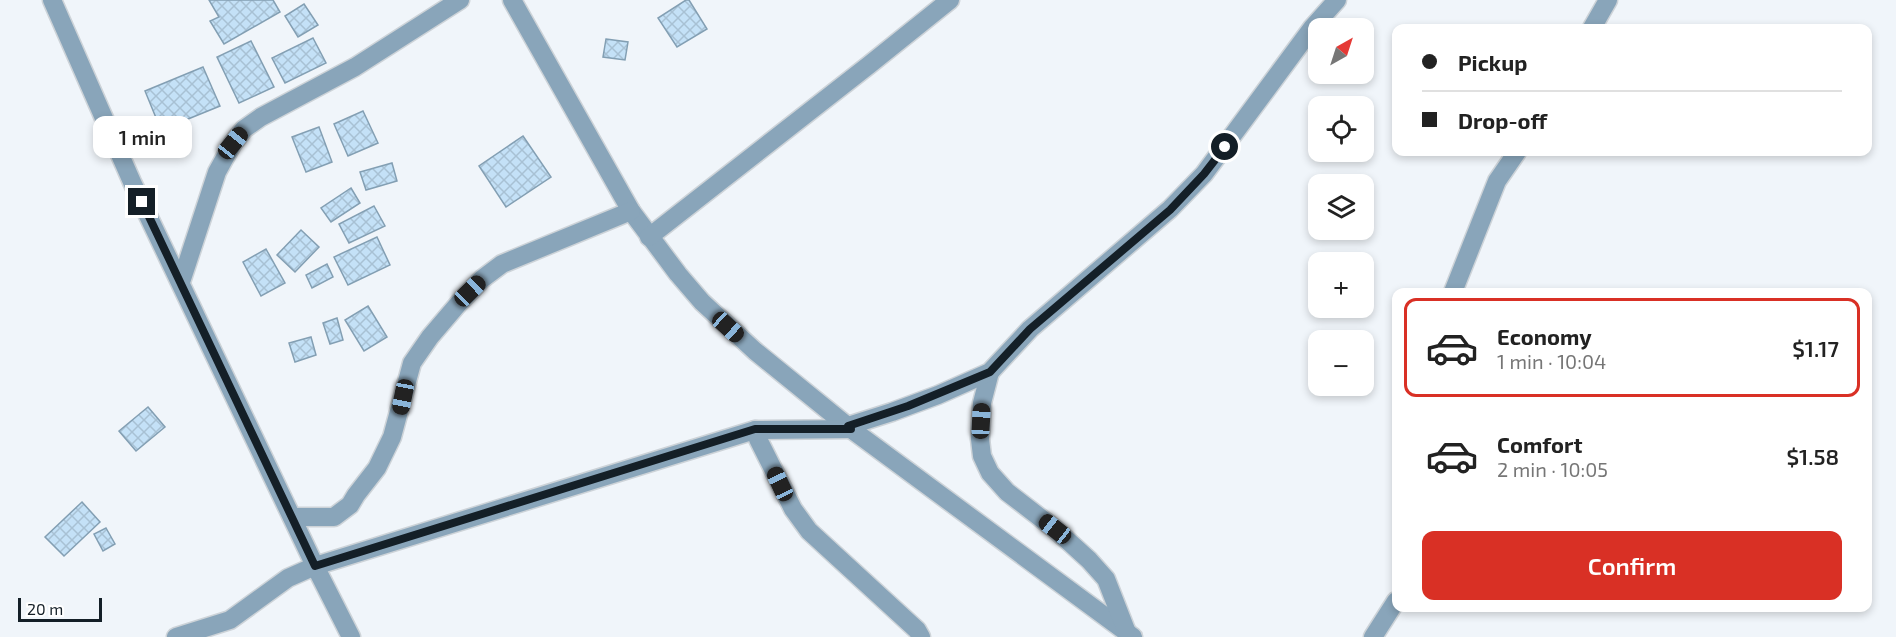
<!DOCTYPE html>
<meta charset="utf-8">
<style>
body{margin:0;font-family:"Exo 2",sans-serif;background:#f6f6f6;color:#222;height:100vh;display:flex;flex-direction:column;font-size:22px;white-space:nowrap}
*{box-sizing:border-box;margin:0}
p{font-size:20px;color:#767676}
.icon{flex:none;width:33px;height:33px;fill:none;stroke:currentColor;stroke-width:2;stroke-linecap:round;stroke-linejoin:round}
.map{position:relative;flex:1;overflow:hidden}
.panel{position:absolute;left:1392px;top:288px;width:480px;height:324px;display:flex;flex-direction:column;background:#fff;border-radius:12px;box-shadow:0 3px 9px #0003}
.panel>*{flex:none}
.top-card{position:absolute;left:1392px;top:24px;width:480px;height:132px;border-radius:12px;box-shadow:0 3px 9px #0003;display:grid;align-content:center;height:132px;padding:0 30px;background:#fff}
.needle{width:39px;rotate:39deg}
.tools{position:absolute;left:1308px;top:18px;display:grid;gap:12px}
.tools a{display:grid;place-items:center;width:66px;height:66px;border-radius:12px;background:#fff;box-shadow:0 3px 9px #0003;font-size:30px}
.scale{position:absolute;left:18px;bottom:15px;width:84px;box-sizing:border-box;padding-left:6px;border:3px solid #141f27;border-top:0;font-size:16px;line-height:21px;white-space:nowrap;color:#141f27;-webkit-text-stroke:4px #fff;paint-order:stroke}
.end{position:absolute;width:27px;height:27px;margin:-14px;border:8px solid #141f27;background:#fff;box-shadow:0 0 0 3px #fff}
.from{border-radius:50%}
.bubble{position:absolute;height:42px;border-radius:12px;background:#fff;box-shadow:0 3px 9px #0003;font-size:20px;font-weight:600;line-height:42px;text-align:center}
.car{position:absolute;width:18px;height:36px;margin:-18px -9px;border-radius:8px;box-shadow:0 0 4px 2px #0007;background:linear-gradient(#222 24%,#8ab4d8 0 40%,#222 0 76%,#8ab4d8 0 86%,#222 0)}
.top-card b{display:flex;align-items:center;gap:21px;height:57px;font-size:22px}
.top-card b+b{border-top:2px solid #e0e0e0}
.top-card i{width:15px;height:15px;background:#222}
ul{padding:10px 0 0;list-style:none}
li{display:flex;align-items:center;gap:18px;height:99px;margin:0 12px 9px;padding:0 18px;border:3px solid transparent;border-radius:12px}
li div{flex:1}
li b{display:block;font-size:22px}
li em{font-style:normal;font-weight:600}
li.on{border-color:#d93025}
li>.icon{width:54px;height:54px;stroke-width:1.5}
.action{display:flex;gap:12px;margin-top:auto;padding:12px 30px}
.action a{flex:1;height:69px;border-radius:12px;background:#d93025;color:#fff;font-size:24px;font-weight:600;line-height:69px;text-align:center}
.map>svg:first-child{display:block}
</style>
<div class="map">
<svg width="1896" height="637" viewBox="0 0 1896 637">
<defs>
<pattern id="building-cross-hatch" width="8" height="8" patternUnits="userSpaceOnUse" patternTransform="scale(1.5)"><rect width="8" height="8" fill="#c4e1f7"/><path d="M0 0l8 8M0 8l8-8" fill="none" stroke="#a8c1d4"/></pattern>
</defs>
<rect width="100%" height="100%" fill="#f0f5fa"/>
<g fill="url(#building-cross-hatch)" stroke="#839fb3" stroke-width="1.5">
<polygon points="209,0 273,0 280,12 224,44 210,21 219,17"/>
<polygon points="686,0 689,0 707,29 677,47 658,18"/>
<polygon points="304,4 318,25 298,37 285,16"/>
<polygon points="313,38 326,63 285,83 272,58"/>
<polygon points="606,39 628,42 625,60 603,57"/>
<polygon points="251,41 274,87 239,103 217,57"/>
<polygon points="203,67 220,106 161,130 145,91"/>
<polygon points="363,111 378,143 348,156 334,124"/>
<polygon points="319,127 332,162 306,172 292,137"/>
<polygon points="523,136 551,177 506,207 479,166"/>
<polygon points="392,163 397,181 366,190 360,172"/>
<polygon points="351,188 360,203 331,222 321,208"/>
<polygon points="374,206 385,226 349,243 339,224"/>
<polygon points="301,230 319,247 295,272 277,255"/>
<polygon points="377,237 390,265 348,285 334,257"/>
<polygon points="266,249 285,283 261,296 243,262"/>
<polygon points="327,264 333,277 312,288 306,275"/>
<polygon points="368,306 387,337 364,351 345,320"/>
<polygon points="337,318 343,340 330,344 323,323"/>
<polygon points="311,337 316,355 295,362 289,343"/>
<polygon points="148,407 165,427 136,451 119,431"/>
<polygon points="82,502 100,522 64,556 45,537"/>
<polygon points="106,528 115,544 103,551 94,534"/>
</g>
<g fill="none" stroke-linecap="round" stroke-linejoin="round">
<defs>
<g id="street">
<polyline points="52,0 132,182 315,566 351,637"/>
<polyline points="512,0 631,211 678,274 702,302 755,351 851,429 1133,637"/>
<polyline points="1592,28 1608,0"/>
<polyline points="649,237 869,65 950,0"/>
<polyline points="181,282 217,172 233,143 244,129 261,117 355,67 460,0"/>
<polyline points="1453,292 1497,181 1517,152"/>
<polyline points="990,372 982,403 980,439 982,456 990,473 1007,492 1055,529 1089,560 1106,579 1126,630"/>
<polyline points="848,426 892,412 938,395 990,372 1030,329 1170,209 1204,174 1312,28 1337,0"/>
<polyline points="755,430 758,439 793,509 809,531 917,630 921,637"/>
<polyline points="292,517 334,517 350,505 356,495 377,468 392,437 412,363 430,337 459,303 482,279 502,264 631,211"/>
<polyline points="176,637 230,620 288,578 315,566 755,430 851,429"/>
<polyline points="1373,637 1396,601"/>
</g>
</defs>
<use href="#street" stroke="#cdd3d8" stroke-width="21"/>
<use href="#street" stroke="#89a5ba" stroke-width="18"/>
</g>
<g fill="none" stroke-linecap="round" stroke-linejoin="round">
<polyline stroke="#141f27" stroke-width="8" points="142,202 315,566 755,429 851,429 848,426 908,406 990,372 1030,329 1170,210 1204,174 1225,147"/>
</g>
</svg>
<div class="tools">
<a><svg class="needle" viewBox="-14 -14 28 28"><path d="M0-13l5 13h-10z" fill="#e53935"/><path d="M0 13l5-13h-10z" fill="#767676"/></svg></a>
<a><svg class="icon" aria-label="locate" viewBox="0 0 24 24"><circle cx="12" cy="12" r="6"/><path d="M12 2v4M12 18v4M2 12h4M18 12h4"/></svg></a>
<a><svg class="icon" aria-label="layers" viewBox="0 0 24 24"><path d="M12 4l9 5-9 5-9-5zM3 14l9 5 9-5"/></svg></a>
<a>+</a>
<a>−</a>
</div>
<div class="scale">20 m</div>
<i class="end from" style="left:1225px;top:147px"></i>
<i class="end" style="left:142px;top:202px"></i>
<div class="bubble" style="left:93px;top:116px;width:99px">1 min</div>
<i class="car" style="left:233px;top:143px;rotate:39deg"></i>
<i class="car" style="left:470px;top:291px;rotate:46deg"></i>
<i class="car" style="left:728px;top:327px;rotate:132deg"></i>
<i class="car" style="left:403px;top:397px;rotate:191deg"></i>
<i class="car" style="left:981px;top:421px;rotate:3deg"></i>
<i class="car" style="left:780px;top:484px;rotate:335deg"></i>
<i class="car" style="left:1055px;top:529px;rotate:308deg"></i>
<div class="top-card">
<b><i class="from"></i>Pickup</b>
<b><i></i>Drop-off</b>
</div>
<section class="panel">
<ul>
<li class="on"><svg class="icon" aria-label="car" viewBox="0 0 24 24"><path d="M5 17H2v-5l4-1 3-4h7l3 4 3 1v5h-3M9 17h6M6 11h13"/><circle cx="7" cy="17" r="2"/><circle cx="17" cy="17" r="2"/></svg><div><b>Economy</b><p>1 min · 10:04</p></div><em>$1.17</em></li>
<li><svg class="icon" aria-label="car" viewBox="0 0 24 24"><path d="M5 17H2v-5l4-1 3-4h7l3 4 3 1v5h-3M9 17h6M6 11h13"/><circle cx="7" cy="17" r="2"/><circle cx="17" cy="17" r="2"/></svg><div><b>Comfort</b><p>2 min · 10:05</p></div><em>$1.58</em></li>
</ul>
<div class="action"><a>Confirm</a></div>
</section>
</div>
